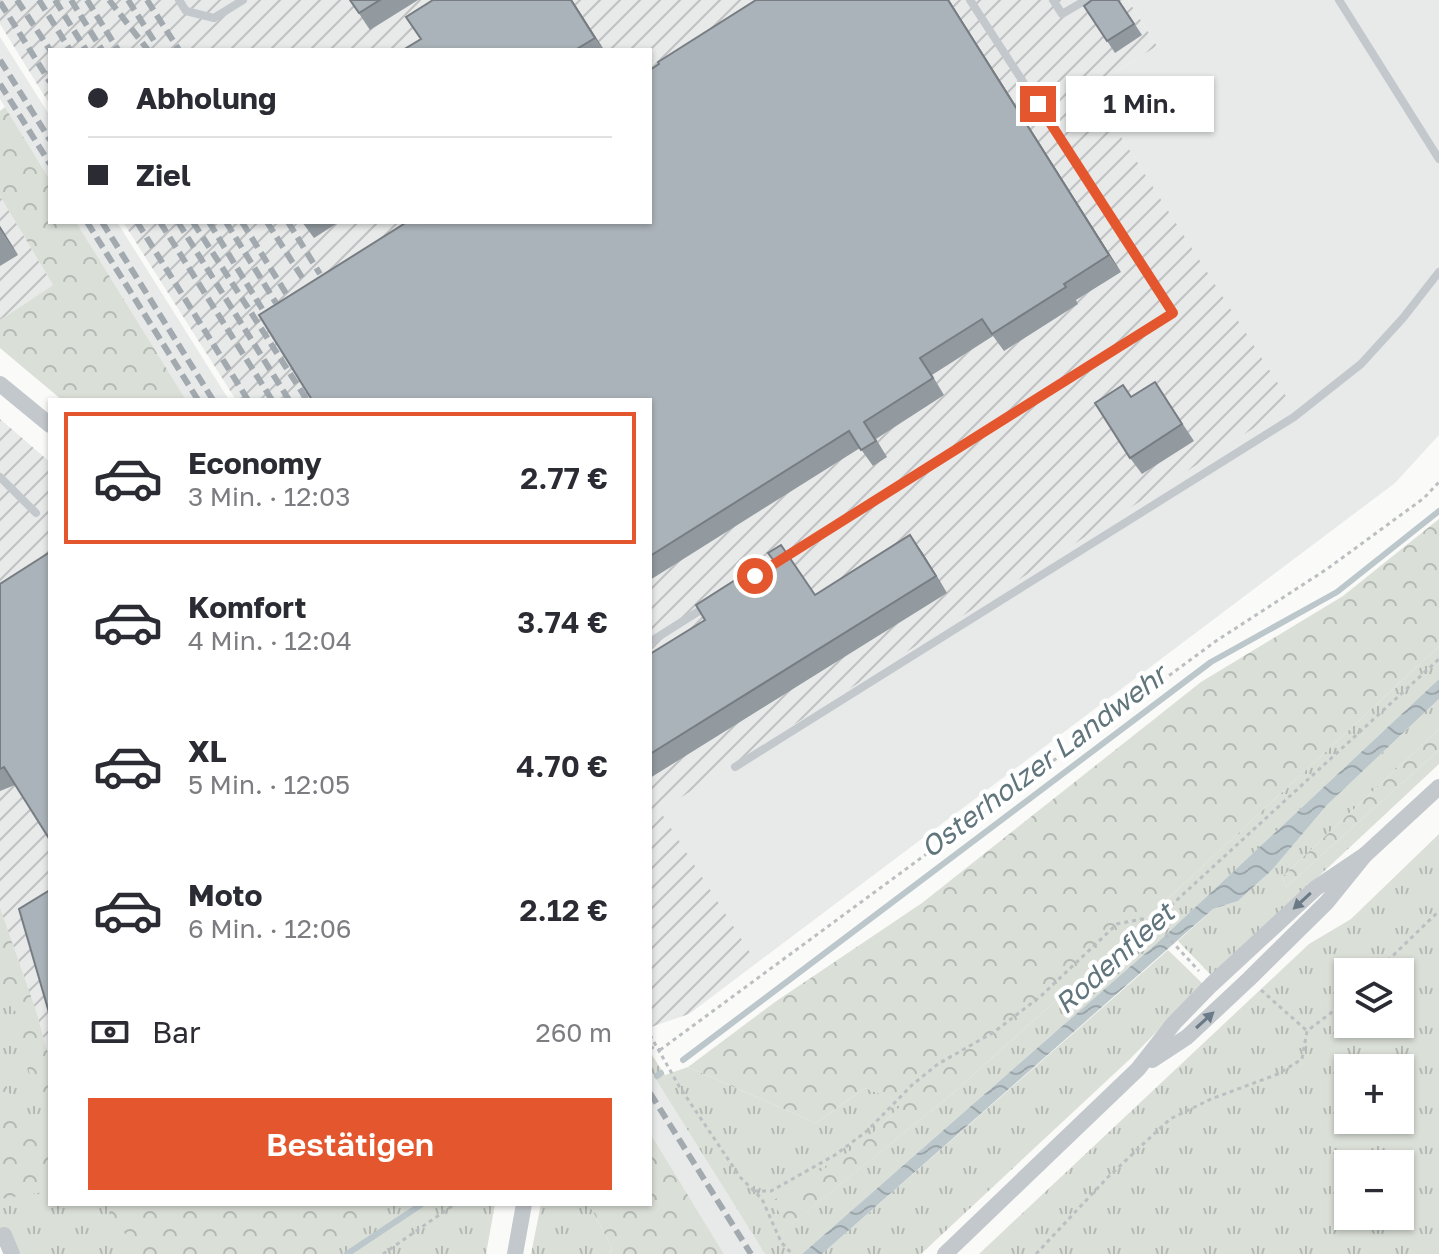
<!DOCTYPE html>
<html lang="de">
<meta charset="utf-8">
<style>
body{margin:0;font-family:"Golos Text",sans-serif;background:#f7f7f7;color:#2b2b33;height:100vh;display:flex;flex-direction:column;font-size:30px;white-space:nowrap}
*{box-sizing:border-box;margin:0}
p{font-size:26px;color:#7c7c81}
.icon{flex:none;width:44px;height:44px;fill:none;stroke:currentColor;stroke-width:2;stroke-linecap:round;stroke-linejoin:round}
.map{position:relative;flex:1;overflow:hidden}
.drawer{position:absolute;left:48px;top:398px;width:604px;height:808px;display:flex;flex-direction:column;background:#fff;border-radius:0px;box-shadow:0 2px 6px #0004}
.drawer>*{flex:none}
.top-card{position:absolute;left:48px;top:48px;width:604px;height:176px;border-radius:0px;box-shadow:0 2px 6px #0004;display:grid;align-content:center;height:176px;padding:0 40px;background:#fff}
.controls{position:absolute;left:1334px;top:958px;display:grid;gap:16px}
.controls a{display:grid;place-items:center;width:80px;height:80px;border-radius:0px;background:#fff;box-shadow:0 2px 6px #0004;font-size:40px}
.end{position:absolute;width:36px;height:36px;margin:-18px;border:10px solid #e4572e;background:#fff;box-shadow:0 0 0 4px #fff}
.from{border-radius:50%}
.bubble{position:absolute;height:56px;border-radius:0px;background:#fff;box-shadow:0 2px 6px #0004;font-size:26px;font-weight:600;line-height:56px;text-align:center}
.top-card b{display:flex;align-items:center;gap:28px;height:76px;font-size:30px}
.top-card b+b{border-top:2px solid #e1e1e2}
.top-card i{width:20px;height:20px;background:#2b2b33}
ul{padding:14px 0 0;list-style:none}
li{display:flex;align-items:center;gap:24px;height:132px;margin:0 16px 12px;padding:0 24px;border:4px solid transparent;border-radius:0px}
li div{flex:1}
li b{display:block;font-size:30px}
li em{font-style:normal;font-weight:600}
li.active{border-color:#e4572e}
li>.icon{width:72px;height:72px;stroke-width:1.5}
.pay{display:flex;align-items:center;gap:20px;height:88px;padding:0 40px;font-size:30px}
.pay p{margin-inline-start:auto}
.button{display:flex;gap:16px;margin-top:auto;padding:16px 40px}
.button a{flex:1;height:92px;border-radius:0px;background:#e4572e;color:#fff;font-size:32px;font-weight:600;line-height:92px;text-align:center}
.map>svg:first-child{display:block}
</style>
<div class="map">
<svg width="1439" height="1254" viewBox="0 0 1439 1254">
<defs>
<pattern id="industrial-furrows" width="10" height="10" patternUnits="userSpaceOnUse" patternTransform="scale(2)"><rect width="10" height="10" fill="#e8e9e9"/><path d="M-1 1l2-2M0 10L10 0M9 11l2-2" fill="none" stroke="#c0c1c2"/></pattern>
<pattern id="grass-tufts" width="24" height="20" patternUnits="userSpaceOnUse" patternTransform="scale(2)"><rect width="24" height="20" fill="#dadfd7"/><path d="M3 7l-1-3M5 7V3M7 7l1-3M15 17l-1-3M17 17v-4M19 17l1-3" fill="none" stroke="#b4b9b4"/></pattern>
<pattern id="forest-crowns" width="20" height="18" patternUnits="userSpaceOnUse" patternTransform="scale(2)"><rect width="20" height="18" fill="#dadfd7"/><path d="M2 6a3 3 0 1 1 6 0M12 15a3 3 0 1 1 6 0" fill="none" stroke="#b4b9b4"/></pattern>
<pattern id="water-waves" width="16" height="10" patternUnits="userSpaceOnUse" patternTransform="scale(2)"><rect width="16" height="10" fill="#bbc7cb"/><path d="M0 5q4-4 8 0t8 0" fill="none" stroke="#9ca6aa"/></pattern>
</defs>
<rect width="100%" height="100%" fill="#fafaf8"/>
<g fill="#e8e9e9">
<polygon points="1128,0 1439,0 1439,435 1395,483 689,1014 650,793 1290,404 1090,88 1157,46"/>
<polygon points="0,37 50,116 50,180 0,99"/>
<polygon points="76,222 117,222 229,400 186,400"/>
<polygon points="650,1070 765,1254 724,1254 650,1133"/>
</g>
<g fill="url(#industrial-furrows)">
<polygon points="0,0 1128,0 1157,46 1090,88 1291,404 660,811 756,962 689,1014 651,1027 650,400 236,400 123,222 650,222 650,50 50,50 50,105 0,24"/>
<polygon points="0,196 53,285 0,320"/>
<polygon points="0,419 50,462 50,1062 36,1011 0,908"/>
</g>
<g fill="url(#grass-tufts)" fill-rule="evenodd">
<polygon points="1439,646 1439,679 1157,943 802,1254 765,1254 650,1070 650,1052 665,1075 688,1067 816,1123 865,1088 904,1103 866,1140 826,1169 789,1226 953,1093 1132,932"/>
<polygon points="1439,699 1439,729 1282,877 1286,887 1439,750 1439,764 1212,976 1178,941 1213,909 1238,901 1272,870 1327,805"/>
<path d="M1439,834V1254H979L1309,944L1351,919ZM1348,972H1400V1024H1348ZM1348,1068H1400V1120H1348ZM1348,1164H1400V1216H1348Z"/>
<polygon points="0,908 36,1011 50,1062 50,1204 495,1204 486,1254 8,1254 0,1242"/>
<polygon points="1168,950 1203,984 1130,1059 921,1254 822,1254"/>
<polygon points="541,1204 589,1204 612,1248 609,1254 531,1254"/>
</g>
<g fill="url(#forest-crowns)">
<polygon points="5,107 50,180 50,222 76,222 186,400 62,400 0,348 0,320 53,285 0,196 0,111"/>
<path d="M1439,519V646L1132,932L953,1093L788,1227L772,1201C819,1173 867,1144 903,1103L865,1088L816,1123L688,1067L775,1002L922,903L1201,682L1343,596Z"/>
<polygon points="1439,729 1439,750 1286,887 1282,877"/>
<polygon points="0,908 36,1011 50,1062 50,1104 31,1082 19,1015 2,998 0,1002"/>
<polygon points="0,1064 8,1091 44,1141 50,1164 50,1191 0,1199"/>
<polygon points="650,1133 724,1254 609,1254 612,1248 589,1204 650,1204"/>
<polygon points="105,1204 394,1204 325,1254 140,1254"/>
</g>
<polygon fill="url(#water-waves)" points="1439,679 1439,699 1327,805 1272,870 1238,901 1213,909 822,1254 802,1254 1157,943"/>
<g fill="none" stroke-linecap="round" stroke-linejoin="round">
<g stroke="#bbc7cb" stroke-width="6">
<polyline points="683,1060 1211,662 1337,592 1439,511"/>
<polyline points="657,1076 661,1073"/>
<polyline points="347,1254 422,1204"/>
</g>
<g stroke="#bbbfc2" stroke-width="3" stroke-dasharray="4 4" stroke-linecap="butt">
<polyline points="1153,922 1439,659"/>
<polyline points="1376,972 1439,911"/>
<polyline points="1261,990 1306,1030"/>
<polyline points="650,1035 679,1086 740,1177 762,1199 781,1242 792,1254"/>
<polyline points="650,1047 660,1050"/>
<polyline points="660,1050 1216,641 1327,569 1424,498 1439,482"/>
<polyline points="754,1191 771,1191 835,1155 867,1131 912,1085 938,1064 994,1032 1041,996 1117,924 1142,919 1152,920 1199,971"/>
<polyline points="383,1254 455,1204"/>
<polyline points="1036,1254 1108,1177 1170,1119 1211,1099 1278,1074 1302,1059 1307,1031 1348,1000"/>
</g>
<g stroke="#c3c8cc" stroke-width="8">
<polyline points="179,0 186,11 214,18 243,0"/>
<polyline points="1053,0 1062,14 1086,0"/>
<polyline points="1339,0 1439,159"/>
<polyline points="0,477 36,513"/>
<polyline points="779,561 1173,313 970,0"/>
<polyline points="650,642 707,606"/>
<polyline points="735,767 1294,417 1361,364 1403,318 1439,272"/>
</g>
<g stroke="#c3c8cc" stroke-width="16">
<polyline points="0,384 50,425"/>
<polyline points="1152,1060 1187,1037 1249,979 1327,902 1365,855 1439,787"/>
<polyline points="4,1235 12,1254"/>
<polyline points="515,1254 524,1204"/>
<polyline points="945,1254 1138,1069 1174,1023 1211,985 1316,888 1365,855"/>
</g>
<g stroke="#a2aab0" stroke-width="6" stroke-dasharray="12 6" stroke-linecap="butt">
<polyline points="17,0 50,50"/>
<polyline points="39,0 70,50"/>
<polyline points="55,0 86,50"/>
<polyline points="71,0 102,50"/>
<polyline points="87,0 118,50"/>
<polyline points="109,0 148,50"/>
<polyline points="128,0 156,44"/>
<polyline points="147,0 179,50"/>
<polyline points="0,2 50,82"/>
<polyline points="0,60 50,140"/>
<polyline points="0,84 50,164"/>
<polyline points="87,222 198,400"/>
<polyline points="102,222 213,400"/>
<polyline points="137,222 248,400"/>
<polyline points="160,222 272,400"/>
<polyline points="178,222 289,400"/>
<polyline points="193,222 307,400"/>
<polyline points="209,222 264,312"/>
<polyline points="226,222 276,303"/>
<polyline points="242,222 287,295"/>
<polyline points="267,222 305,282"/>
<polyline points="288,222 320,274"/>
<polyline points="650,1093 751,1254"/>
</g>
</g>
<g fill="#929a9f">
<polygon points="350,0 418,0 370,30"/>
<polygon points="433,0 572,0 604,50 403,50 421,39"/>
<polygon points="949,0 1121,272 1076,300 1078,304 1004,351 993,336 932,375 944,395 876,439 887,457 873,466 860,448 650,580 650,400 432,223 650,222"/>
<polygon points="1119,0 1142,35 1115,53 1084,6"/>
<polygon points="302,222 339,222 314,238"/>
<polygon points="0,226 18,255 0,266"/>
<polygon points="1155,382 1194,441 1142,474 1130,458 1132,397"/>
<polygon points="922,552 947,593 650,778 650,654 705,620 815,594"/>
<polygon points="0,584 15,785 0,791"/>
</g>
<g fill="#777d82">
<polygon points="571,0 572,0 604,50 595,38"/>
<polygon points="948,0 949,0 1121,272 1109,255"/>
<polygon points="0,226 18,255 0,229"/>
<polygon points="910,535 922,552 947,593 936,576"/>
</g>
<g fill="#aab3b9" stroke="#777d82" stroke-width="2">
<polygon points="350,0 380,0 359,13"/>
<polygon points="433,0 571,0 595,38 575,50 403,50 421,39 406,17"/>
<polygon points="756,0 948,0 1109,255 1064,284 1066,287 992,334 982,319 920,358 933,378 864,422 876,441 861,450 849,431 650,556 650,400 312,400 259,315 407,222 431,222 432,223 433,222 650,222 650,70 659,64 658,62"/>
<polygon points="1092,0 1118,0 1134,24 1107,41 1084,6"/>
<polygon points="1155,382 1182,424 1130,458 1095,403 1123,385 1131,397"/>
<polygon points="910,535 936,576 650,754 650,654 705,620 696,605 740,577 742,581 774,561 768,553 781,545 815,595"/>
<polygon points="50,552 50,840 4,767 0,769 0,584"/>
<polygon points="50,890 50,1016 19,909"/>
</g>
<defs><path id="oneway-solid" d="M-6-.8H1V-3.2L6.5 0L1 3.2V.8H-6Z" transform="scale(2)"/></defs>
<g fill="#6a7a87">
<use href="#oneway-solid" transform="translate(1302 901) rotate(137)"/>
<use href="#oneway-solid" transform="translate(1205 1020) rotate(-42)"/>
</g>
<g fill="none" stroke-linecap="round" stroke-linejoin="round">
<polyline stroke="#e4572e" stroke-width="10" points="755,576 1173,313 1038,104"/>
</g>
<g text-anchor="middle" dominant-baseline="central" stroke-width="8" stroke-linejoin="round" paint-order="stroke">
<g font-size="28" font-style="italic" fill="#60757c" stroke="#fff">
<text transform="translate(1043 761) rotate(-37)">Osterholzer Landwehr</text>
<text transform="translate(1114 958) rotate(-42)">Rodenfleet</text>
</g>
</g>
</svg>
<div class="controls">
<a><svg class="icon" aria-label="layers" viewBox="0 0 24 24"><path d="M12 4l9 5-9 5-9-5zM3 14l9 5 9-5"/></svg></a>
<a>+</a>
<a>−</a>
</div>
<i class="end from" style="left:755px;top:576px"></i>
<i class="end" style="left:1038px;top:104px"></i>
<div class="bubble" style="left:1066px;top:76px;width:148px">1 Min.</div>
<div class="top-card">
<b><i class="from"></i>Abholung</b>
<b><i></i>Ziel</b>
</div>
<section class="drawer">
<ul>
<li class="active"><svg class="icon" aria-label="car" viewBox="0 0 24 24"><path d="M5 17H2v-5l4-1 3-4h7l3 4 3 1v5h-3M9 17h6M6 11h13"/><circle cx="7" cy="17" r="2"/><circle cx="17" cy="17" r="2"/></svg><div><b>Economy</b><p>3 Min. · 12:03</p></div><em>2.77 €</em></li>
<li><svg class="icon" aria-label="car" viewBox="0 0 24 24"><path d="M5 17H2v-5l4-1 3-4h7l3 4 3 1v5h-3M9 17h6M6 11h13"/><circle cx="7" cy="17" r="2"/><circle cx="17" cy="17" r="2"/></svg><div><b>Komfort</b><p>4 Min. · 12:04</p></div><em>3.74 €</em></li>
<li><svg class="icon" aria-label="car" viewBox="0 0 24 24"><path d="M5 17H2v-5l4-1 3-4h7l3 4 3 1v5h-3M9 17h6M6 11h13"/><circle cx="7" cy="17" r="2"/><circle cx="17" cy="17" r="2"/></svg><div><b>XL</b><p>5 Min. · 12:05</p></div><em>4.70 €</em></li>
<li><svg class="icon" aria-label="car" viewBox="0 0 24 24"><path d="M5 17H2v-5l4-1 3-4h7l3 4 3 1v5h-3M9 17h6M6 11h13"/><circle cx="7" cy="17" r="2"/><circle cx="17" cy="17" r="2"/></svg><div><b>Moto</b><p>6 Min. · 12:06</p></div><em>2.12 €</em></li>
</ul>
<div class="pay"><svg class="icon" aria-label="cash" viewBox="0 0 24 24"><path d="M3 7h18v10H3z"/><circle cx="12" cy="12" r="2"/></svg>Bar<p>260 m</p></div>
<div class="button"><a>Bestätigen</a></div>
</section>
</div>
